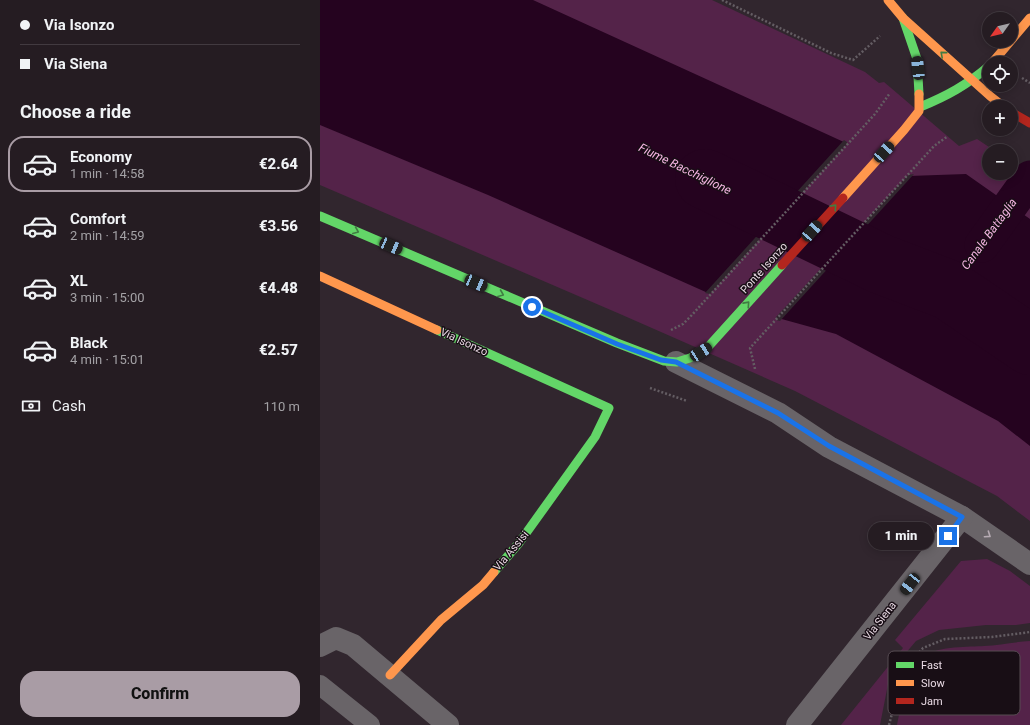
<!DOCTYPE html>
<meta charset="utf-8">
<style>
body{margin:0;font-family:Roboto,sans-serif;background:#31292f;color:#f1f3f6;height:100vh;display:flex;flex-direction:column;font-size:15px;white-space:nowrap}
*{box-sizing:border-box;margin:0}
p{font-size:13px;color:#a3a1a5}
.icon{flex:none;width:22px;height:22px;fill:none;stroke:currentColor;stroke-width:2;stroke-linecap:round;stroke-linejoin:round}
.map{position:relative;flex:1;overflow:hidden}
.drawer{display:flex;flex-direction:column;background:#251c22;width:320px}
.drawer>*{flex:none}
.guide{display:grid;align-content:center;height:88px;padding:0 20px;background:#251c22}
.needle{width:26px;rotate:236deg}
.controls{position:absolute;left:662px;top:12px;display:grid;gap:8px}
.controls a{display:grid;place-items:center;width:36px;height:36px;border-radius:50%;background:#251c22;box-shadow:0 2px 10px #0003,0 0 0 1px #423a40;font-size:20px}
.end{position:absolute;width:18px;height:18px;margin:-9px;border:5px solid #1a73e8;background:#fff;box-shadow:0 0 0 2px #fff}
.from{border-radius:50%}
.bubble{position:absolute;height:28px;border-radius:14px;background:#251c22;box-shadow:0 2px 10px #0003,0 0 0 1px #423a40;font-size:13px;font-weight:800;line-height:28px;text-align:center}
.car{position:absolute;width:12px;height:24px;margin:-12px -6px;border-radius:5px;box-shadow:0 0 3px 1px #0007;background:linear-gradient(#222 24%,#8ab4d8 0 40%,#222 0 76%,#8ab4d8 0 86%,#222 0)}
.guide b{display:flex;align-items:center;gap:14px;height:38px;font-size:15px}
.guide b+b{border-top:1px solid #423a40}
.guide i{width:10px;height:10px;background:#f1f3f6}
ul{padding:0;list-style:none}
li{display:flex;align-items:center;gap:12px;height:56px;margin:0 8px 6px;padding:0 12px;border:2px solid transparent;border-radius:16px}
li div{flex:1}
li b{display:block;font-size:15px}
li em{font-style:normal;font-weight:800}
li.selected{border-color:#a99ca5}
li>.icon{width:36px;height:36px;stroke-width:1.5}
h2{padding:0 20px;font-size:18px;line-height:48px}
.pay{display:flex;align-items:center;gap:10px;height:44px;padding:0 20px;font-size:15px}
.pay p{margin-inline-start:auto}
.primary-button{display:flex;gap:8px;margin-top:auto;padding:8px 20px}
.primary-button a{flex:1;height:46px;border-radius:16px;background:#a99ca5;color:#111;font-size:16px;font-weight:800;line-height:46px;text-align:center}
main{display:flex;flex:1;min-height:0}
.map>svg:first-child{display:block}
</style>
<main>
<section class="drawer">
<div class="guide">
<b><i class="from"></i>Via Isonzo</b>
<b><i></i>Via Siena</b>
</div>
<h2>Choose a ride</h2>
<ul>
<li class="selected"><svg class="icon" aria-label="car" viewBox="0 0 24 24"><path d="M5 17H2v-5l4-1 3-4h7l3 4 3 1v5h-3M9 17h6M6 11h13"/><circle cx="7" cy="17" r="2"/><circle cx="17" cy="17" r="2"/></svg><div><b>Economy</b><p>1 min · 14:58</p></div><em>€2.64</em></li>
<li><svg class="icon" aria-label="car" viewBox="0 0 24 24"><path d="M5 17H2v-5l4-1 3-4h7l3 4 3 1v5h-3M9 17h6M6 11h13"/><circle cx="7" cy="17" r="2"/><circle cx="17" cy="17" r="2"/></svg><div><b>Comfort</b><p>2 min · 14:59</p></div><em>€3.56</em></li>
<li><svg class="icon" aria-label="car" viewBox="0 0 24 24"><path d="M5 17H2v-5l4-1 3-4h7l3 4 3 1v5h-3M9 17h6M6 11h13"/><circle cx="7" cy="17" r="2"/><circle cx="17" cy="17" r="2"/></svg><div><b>XL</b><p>3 min · 15:00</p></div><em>€4.48</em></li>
<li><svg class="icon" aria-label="car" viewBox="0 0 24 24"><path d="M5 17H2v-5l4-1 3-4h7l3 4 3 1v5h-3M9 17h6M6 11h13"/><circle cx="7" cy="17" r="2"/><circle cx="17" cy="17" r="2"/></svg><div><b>Black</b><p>4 min · 15:01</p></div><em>€2.57</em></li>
</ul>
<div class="pay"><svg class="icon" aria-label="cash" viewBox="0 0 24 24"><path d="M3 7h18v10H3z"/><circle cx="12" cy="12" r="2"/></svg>Cash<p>110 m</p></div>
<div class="primary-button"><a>Confirm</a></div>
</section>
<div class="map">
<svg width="710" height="725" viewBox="0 0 710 725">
<rect width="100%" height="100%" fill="#31262e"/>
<g fill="#542349">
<polygon points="0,0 392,0 545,72 559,83 564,82 639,146 657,139 675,151 669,151 669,173 691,173 691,162 710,174 710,521 677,496 475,391 300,314 0,185"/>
<polygon points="667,559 690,571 710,586 710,623 696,625 666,625 619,630 596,641 579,661 569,679 560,725 521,725 583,648 575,640 641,561"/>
<path d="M710,641V725H577C582,701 587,672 607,655C618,646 650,647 664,646C679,645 695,642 710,641Z"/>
</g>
<g fill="#25031f">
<polygon points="0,0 213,0 526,143 388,293 168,195 0,125"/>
<polygon points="646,174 710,219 710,446 678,421 516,334 458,318 589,176"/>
</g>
<g fill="#31262e">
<polygon points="524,140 527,142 527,144 390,294 385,293"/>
<polygon points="594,174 460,321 456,320 456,317 588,175"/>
</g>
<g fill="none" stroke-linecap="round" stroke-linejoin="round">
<polyline stroke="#25031f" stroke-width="35" points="662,245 710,178"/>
<polyline stroke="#25031f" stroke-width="60" points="385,179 561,264 629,290 710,345"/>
<g stroke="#645d63" stroke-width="2.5" stroke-dasharray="2 2" stroke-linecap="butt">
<polyline points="402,0 511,53 533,60 560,36"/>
<polyline points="702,78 710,83"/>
<polyline points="351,330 363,324 370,317 555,114 570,93"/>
<polyline points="435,369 430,348 614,146 628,136"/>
<polyline points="330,388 367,401"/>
<polyline points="569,725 581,679 590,663 603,648 625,639 672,637 710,632"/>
</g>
<polyline stroke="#696468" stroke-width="20" points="0,685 50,725"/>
<g stroke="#696468" stroke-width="22">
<polyline points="356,362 458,413 509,447 642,517 710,564"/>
<polyline points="0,646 16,638 33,645 128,725"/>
<polyline points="477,725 642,517"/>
</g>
<g stroke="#63d668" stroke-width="9">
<polyline points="583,18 597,59 599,94"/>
<path d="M600,107C627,96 647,85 669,66"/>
<polyline points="0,216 297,343 344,361 357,362 370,358 388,347 462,265"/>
<polyline points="117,330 289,408 275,437 199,543 174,572"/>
</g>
<g stroke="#ff974d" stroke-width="9">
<polyline points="568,0 583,18 670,96 684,107"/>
<polyline points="672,63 710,18"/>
<polyline points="523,198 584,130 599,111 599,94"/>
<polyline points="0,276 117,330"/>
<polyline points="70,675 121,620 163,585 174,572"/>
</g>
<g stroke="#b3261e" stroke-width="9">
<polyline points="691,112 710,123"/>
<polyline points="462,265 523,198"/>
</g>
</g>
<defs><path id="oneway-chevron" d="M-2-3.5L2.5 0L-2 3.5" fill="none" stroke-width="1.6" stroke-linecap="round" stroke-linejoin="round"/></defs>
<g stroke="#417c43">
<use href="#oneway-chevron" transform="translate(623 54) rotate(-139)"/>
<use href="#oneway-chevron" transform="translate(514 207) rotate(-48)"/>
<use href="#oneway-chevron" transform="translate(36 231) rotate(23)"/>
<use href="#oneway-chevron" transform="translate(181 294) rotate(23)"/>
<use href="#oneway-chevron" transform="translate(427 304) rotate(-48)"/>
</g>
<use stroke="#b6abb3" href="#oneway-chevron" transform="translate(668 535) rotate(34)"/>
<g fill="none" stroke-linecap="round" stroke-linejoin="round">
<polyline stroke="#1a73e8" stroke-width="5" points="212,307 297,344 341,360 356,362 458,413 509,446 642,517 628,536"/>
</g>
<g text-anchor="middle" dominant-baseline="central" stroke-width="3" stroke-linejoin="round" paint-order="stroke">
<g font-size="11" fill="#eadbe5" stroke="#180e15">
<text transform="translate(444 268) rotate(-48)">Ponte Isonzo</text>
<text transform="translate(144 342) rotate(25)">Via Isonzo</text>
<text transform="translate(191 551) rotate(-50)">Via Assisi</text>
<text transform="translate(560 621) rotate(-52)">Via Siena</text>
</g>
<g font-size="12" font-style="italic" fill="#f6b6e4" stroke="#180e15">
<text transform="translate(365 169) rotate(26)">Fiume Bacchiglione</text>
<text transform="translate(669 234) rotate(-54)">Canale Battaglia</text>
</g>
</g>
<rect x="568" y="651" width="132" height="64" rx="6" fill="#180e15" stroke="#574c53" stroke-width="1"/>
<rect x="576" y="662" width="18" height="6" fill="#63d668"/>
<rect x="576" y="680" width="18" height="6" fill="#ff974d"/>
<rect x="576" y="698" width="18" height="6" fill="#b3261e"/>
<g font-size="11" fill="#eadbe5">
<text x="601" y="669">Fast</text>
<text x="601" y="687">Slow</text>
<text x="601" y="705">Jam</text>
</g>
</svg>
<div class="controls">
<a><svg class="needle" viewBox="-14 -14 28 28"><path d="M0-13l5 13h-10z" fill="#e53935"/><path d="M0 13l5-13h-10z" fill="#a3a1a5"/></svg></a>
<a><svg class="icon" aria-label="locate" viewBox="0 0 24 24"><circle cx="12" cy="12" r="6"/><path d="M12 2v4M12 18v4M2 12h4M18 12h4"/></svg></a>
<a>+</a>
<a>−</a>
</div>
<i class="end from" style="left:212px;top:307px"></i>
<i class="end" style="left:628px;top:536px"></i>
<div class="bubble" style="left:548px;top:522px;width:66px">1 min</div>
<i class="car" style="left:598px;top:68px;rotate:354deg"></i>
<i class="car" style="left:564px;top:152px;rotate:42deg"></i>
<i class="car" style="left:492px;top:231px;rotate:42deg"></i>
<i class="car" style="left:71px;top:246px;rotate:113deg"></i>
<i class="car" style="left:156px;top:283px;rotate:113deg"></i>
<i class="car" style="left:381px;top:352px;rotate:57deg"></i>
<i class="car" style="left:590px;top:584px;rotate:218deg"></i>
</div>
</main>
